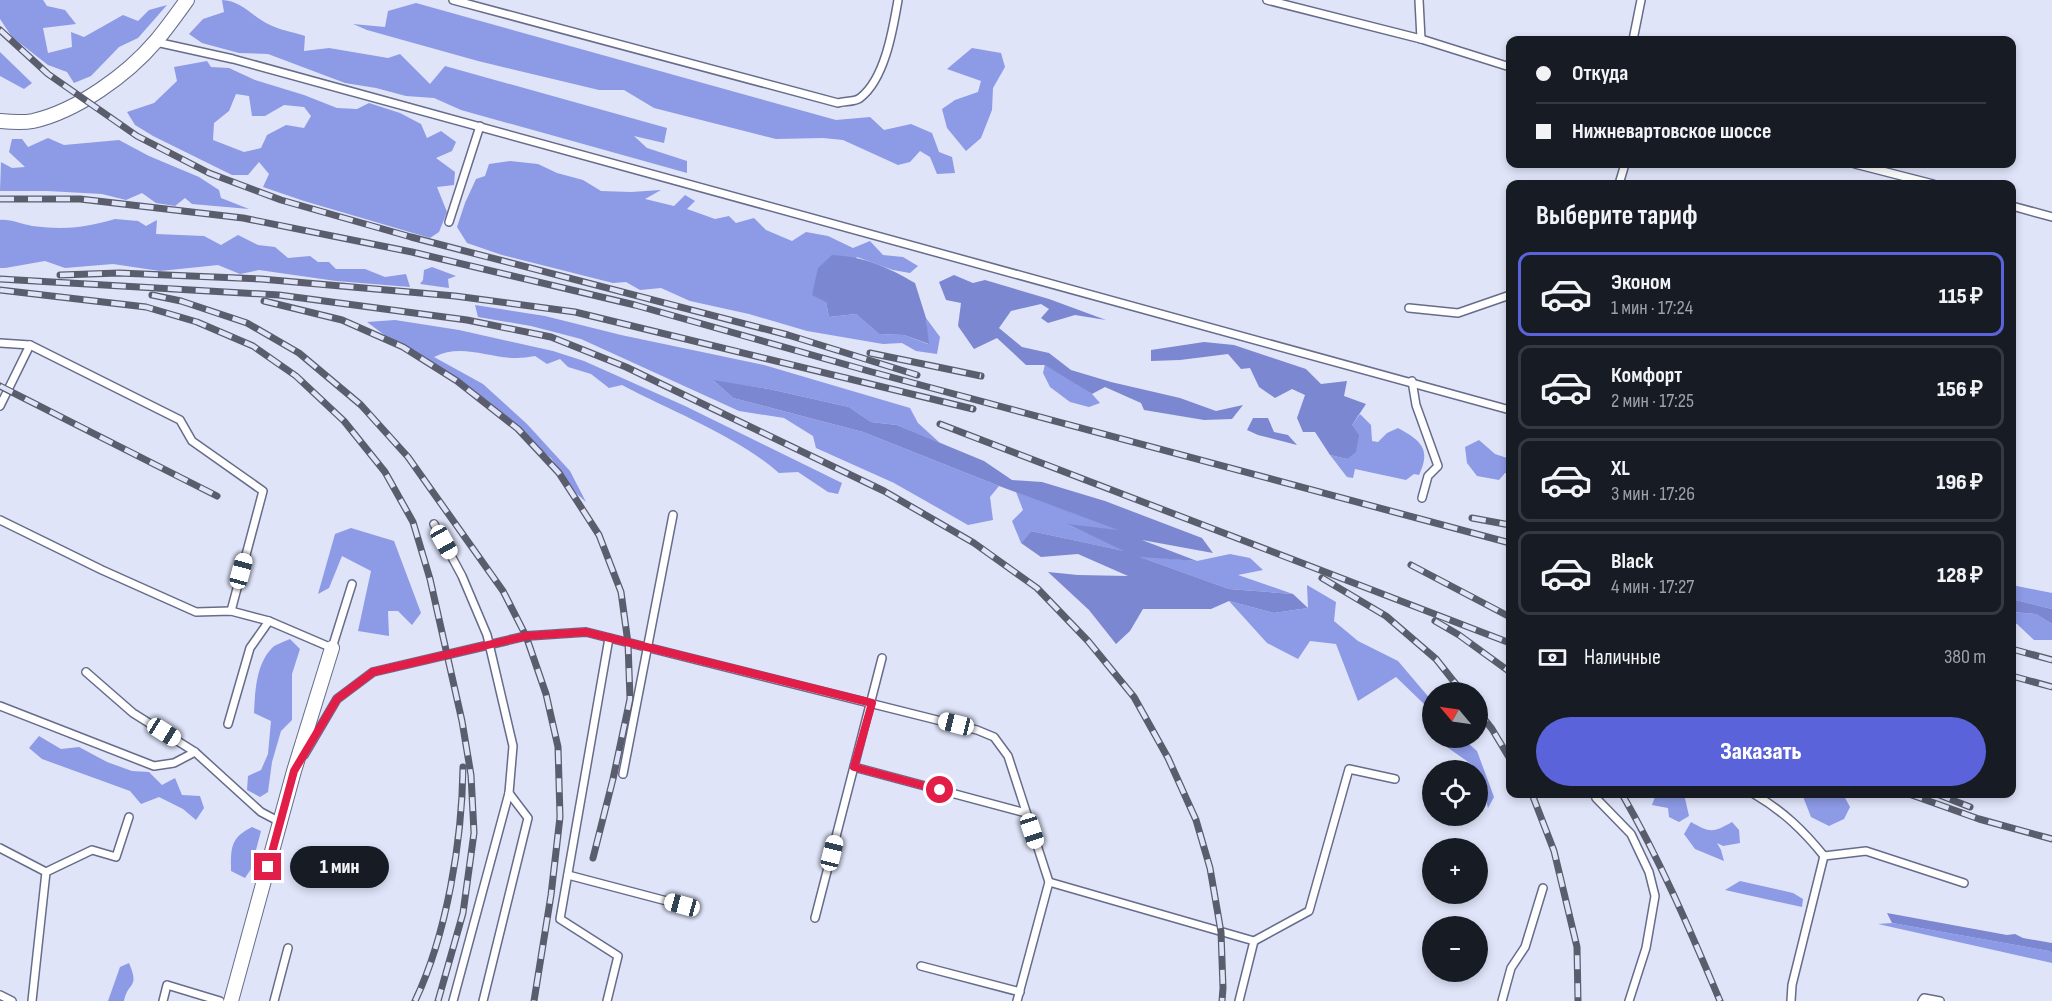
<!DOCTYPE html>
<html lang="ru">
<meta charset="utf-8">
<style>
body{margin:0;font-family:"Sofia Sans Condensed",sans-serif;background:#20242c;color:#f1f3f6;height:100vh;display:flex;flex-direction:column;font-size:22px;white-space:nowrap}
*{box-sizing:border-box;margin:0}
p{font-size:20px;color:#9ea1a6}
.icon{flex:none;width:33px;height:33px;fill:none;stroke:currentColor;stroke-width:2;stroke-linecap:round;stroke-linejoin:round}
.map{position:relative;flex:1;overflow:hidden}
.details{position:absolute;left:1506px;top:180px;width:510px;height:618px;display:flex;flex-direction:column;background:#171b24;border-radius:12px;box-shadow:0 3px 9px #0003}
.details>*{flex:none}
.guide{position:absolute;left:1506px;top:36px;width:510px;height:132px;border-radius:12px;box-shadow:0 3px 9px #0003;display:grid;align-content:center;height:132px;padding:0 30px;background:#171b24}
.needle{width:39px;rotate:299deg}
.controls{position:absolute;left:1422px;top:682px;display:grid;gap:12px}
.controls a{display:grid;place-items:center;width:66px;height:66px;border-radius:50%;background:#171b24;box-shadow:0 3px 9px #0003;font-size:30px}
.end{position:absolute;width:27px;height:27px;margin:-14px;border:8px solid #e11d48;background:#fff;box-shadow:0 0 0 3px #fff}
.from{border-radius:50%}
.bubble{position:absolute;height:42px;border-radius:21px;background:#171b24;box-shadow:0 3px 9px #0003;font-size:20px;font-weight:800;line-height:42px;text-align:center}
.car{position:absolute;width:18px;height:36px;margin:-18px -9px;border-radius:8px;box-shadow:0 0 4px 2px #0007;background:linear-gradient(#fff 24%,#345 0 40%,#fff 0 76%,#345 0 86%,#fff 0)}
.guide b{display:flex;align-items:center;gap:21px;height:57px;font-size:22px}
.guide b+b{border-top:2px solid #363941}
.guide i{width:15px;height:15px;background:#f1f3f6}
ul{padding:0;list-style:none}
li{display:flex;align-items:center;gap:18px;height:84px;margin:0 12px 9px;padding:0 18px;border:3px solid #363941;border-radius:12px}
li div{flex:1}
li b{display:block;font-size:22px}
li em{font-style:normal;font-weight:800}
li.active{border-color:#5b63da}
li>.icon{width:54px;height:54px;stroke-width:1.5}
h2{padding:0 30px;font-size:27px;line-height:72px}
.pay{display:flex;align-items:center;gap:15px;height:66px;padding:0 30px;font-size:22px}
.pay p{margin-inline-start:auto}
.primary-button{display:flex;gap:12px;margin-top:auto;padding:12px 30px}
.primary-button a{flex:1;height:69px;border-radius:36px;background:#5b63da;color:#fff;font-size:24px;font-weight:800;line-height:69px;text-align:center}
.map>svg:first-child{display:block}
</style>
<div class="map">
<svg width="2052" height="1001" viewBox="0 0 2052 1001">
<rect width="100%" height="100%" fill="#dfe4f9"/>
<g fill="#8d9ae5" fill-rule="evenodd">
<polygon points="0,0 43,0 47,6 65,10 76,24 43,28 48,53 72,47 71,32 84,37 123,15 138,21 149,10 167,5 138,38 119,47 91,76 74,83 67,72 48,65 12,37 0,19"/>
<path d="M222,0C240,0 252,16 268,24C279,30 293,32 305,36L304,51L329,48L388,58L400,54L430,84L445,66L667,128L664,143L634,136L647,148L687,161V173L461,110L434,98L406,96L376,88L345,83L268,54L239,53L202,43L189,34L203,19L224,12Z"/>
<polygon points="416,3 836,120 870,117 884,130 911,124 932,133 939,152 952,157 955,173 937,174 930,157 920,151 910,162 898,165 843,140 823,138 776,139 654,108 624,90 599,90 478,61 367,30 353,24 385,27 388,11"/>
<polygon points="972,48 1001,53 1005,67 993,88 992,110 981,138 966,151 947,128 942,109 955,100 978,92 981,81 947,69"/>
<polygon points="0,52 32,83 24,89 0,76"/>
<path d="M207,61L211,67L229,68L255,80L304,95L337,108L357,109L369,103L400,113L421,124L427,138L441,131L456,142L452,151L436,158L455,172L454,185L437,187L447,212L439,232L430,238L304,201L263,187L269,174L259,162L248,175H232L153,136L135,125L127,112L154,103L177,81L174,67ZM236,94L249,96L252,116H265L284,105L304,107L311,116L304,128L286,125L267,135L261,148L244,152L213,140L214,123L229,111Z"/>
<polygon points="48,138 64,145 119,140 149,156 199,177 219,190 221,198 249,209 192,204 185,198 175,206 156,203 142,193 126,200 102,194 47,191 0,191 1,162 12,168 25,167 9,152 12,139 22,139 28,147"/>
<polygon points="510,161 538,164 557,173 583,180 601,191 631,192 661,190 645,199 674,206 685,195 695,201 687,209 715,219 729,216 736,223 754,218 766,230 792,241 806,232 828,236 853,248 870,241 883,255 903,257 918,266 910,273 893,270 857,257 826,302 829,317 856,314 879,334 904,335 928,344 926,318 940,337 937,354 916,351 902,343 883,344 807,331 749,314 690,301 661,288 640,290 626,282 613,283 502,255 467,243 457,227 465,203 476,179 485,176 489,164"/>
<path d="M115,219L138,221L146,226L157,220L156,234L204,236L221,245L238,235L258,245L275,247L288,258L310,256L318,262H329L336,269H365L385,277L406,274L410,287L336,281L259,270L240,274L218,265L160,271L113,264L65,268L45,261L5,268H0V220C11,219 21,224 32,226C65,230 83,228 115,219Z"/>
<polygon points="432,267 456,276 448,279 449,288 420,284 423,280 424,270"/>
<polygon points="475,305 545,316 621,335 764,365 910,408 918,423 940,443 897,425 871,422 849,407 769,389 714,381 733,398 863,432 999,486 990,497 993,520 968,525 894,483 816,448 813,436 784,418 739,411 581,339 531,326 478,317"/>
<path d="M395,320L459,330L553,351L584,361L685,406L842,483L838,494L828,492L798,472L779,473C735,435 673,412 622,385L609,388L591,374L568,367L560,359L547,364L535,356C529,357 522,358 516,358C488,358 461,343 434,357L483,384L527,424L570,471L586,502L576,493L551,458L515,430L493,408L424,359L391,340L367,322Z"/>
<polygon points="1045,364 1092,394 1100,403 1089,407 1070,402 1050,387 1043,373"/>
<path d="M1360,414L1371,425L1372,441L1378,442L1387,433L1398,428C1420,440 1432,449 1419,475L1414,474L1406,480L1355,469L1353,478L1347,477L1330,455L1347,459L1352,425Z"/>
<polygon points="1479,440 1495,454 1507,458 1510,452 1510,474 1505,473 1499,480 1477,476 1467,463 1465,447"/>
<polygon points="1016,492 1122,531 1069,525 1128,552 1031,531 1021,543 1012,521 1023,510"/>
<polygon points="351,528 394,541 421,613 412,625 398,611 388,611 389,636 358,631 371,571 342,556 329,588 318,594 335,534"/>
<polygon points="1230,554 1250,558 1263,570 1238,575 1293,594 1229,589 1137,556 1197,561"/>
<polygon points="1307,585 1336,602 1334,621 1358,641 1398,661 1432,701 1432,732 1424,704 1396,677 1358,701 1336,644 1310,641 1298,659 1267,643 1229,601 1274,613 1308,608"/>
<polygon points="2012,585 2052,593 2052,609 2012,599"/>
<polygon points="2012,612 2036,614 2052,624 2052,640 2034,640 2017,624 2012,623"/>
<path d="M290,639L300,649L292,674V720L281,731L272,762L268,792L260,797L247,790L248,776L261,770L268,754L271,721L254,713C255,692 256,664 272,648C276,644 284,642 290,639Z"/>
<polygon points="39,736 61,749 79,747 107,762 132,771 149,772 162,785 175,778 182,795 200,796 204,808 196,820 183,809 159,797 141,804 130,791 42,759 29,748"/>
<polygon points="1434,738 1462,738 1477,751 1494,797 1488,808 1478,771 1474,766"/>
<polygon points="1656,794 1684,794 1689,816 1679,822 1669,817 1668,808 1652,805"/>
<polygon points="1802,794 1822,794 1825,797 1827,794 1843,794 1850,807 1844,819 1829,826 1811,817"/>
<path d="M1691,822C1710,833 1713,833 1732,822L1739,830L1740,843L1723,846L1717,843L1721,850L1724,861L1695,849L1684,834Z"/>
<path d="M252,827L261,831L251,869L245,878L231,871C231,848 230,838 252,827Z"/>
<polygon points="1740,881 1793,893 1803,899 1802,907 1725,890"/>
<polygon points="1892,923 2049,951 2052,953 2052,963 1878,924"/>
<path d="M129,963C140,989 128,981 124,1001H108L120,967Z"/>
</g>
<g fill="#7c87d1">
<path d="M832,255C865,257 886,266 915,283L926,318L929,344L904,335L879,334L856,314L829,317L826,302L812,295L818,268Z"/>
<polygon points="954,275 973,283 985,280 1049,299 1106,320 1075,315 1048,323 1041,318 1049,309 1041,304 1011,311 999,328 1022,347 1049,353 1071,370 1111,382 1180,398 1216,411 1243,405 1232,419 1204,420 1144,410 1141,403 1105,387 1092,394 1045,365 1026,365 997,338 974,349 958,326 961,303 946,300 939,282"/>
<polygon points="1204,342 1234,345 1306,369 1321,384 1347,381 1344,396 1366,404 1352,425 1359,435 1356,452 1347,459 1330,455 1315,432 1303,432 1297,418 1305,395 1292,389 1275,398 1259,387 1250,368 1241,369 1228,354 1180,360 1151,361 1151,350"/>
<polygon points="713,380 769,389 849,407 871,422 897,425 984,461 1012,480 1042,482 1105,501 1202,538 1213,553 1142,540 1197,561 1140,557 1229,589 1293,594 1308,608 1274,613 1229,601 1211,609 1143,609 1130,631 1116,644 1089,610 1048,572 1078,575 1128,576 1078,554 1041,557 1021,543 1031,531 1124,551 1067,524 1118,530 999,486 863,432 733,398"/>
<polygon points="1253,418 1268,418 1274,432 1288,435 1297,445 1258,435 1247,430"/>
<polygon points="2012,599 2052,609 2052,624 2036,614 2012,612"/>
<polygon points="1887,913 2007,935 2015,934 2023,938 2052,943 2052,953 2049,951 1892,923"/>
</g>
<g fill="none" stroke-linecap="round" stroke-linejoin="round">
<defs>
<g id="lane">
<path d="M453,0L838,103C845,101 855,102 860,98C885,79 893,29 898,0"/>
<polyline points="1267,0 1421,39 1510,67"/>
<polyline points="1419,0 1421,39"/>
<polyline points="1633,40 1641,0"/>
<polyline points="156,42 233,59 1510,410"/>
<polyline points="1855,164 1933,184"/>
<polyline points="1619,184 1625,164"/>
<polyline points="2012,206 2052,217"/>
<polyline points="449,222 480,126"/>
<polyline points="1409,308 1458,313 1510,295"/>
<polyline points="0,343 30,345 180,420 192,441 263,491 231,611"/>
<polyline points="1412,381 1416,405 1438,466 1428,476 1422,498"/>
<polyline points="0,406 30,345"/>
<polyline points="0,520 102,570 196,612 231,611 269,621 332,648 352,584"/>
<polyline points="434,524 462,576 487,635 513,746 509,793 453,1001"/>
<polyline points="86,672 133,713 195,752 261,812 280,822"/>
<polyline points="0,706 154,766 174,763 195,752"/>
<polyline points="228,724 250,648 269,621"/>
<polyline points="304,755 337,699 373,672 526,636 586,632 977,730 994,737 1008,756 1049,882 1017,1001"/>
<polyline points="854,767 1026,813"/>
<polyline points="623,774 673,515"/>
<path d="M1754,794C1783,811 1803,830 1824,856"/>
<polyline points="1596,798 1631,834 1649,872 1655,896 1646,948 1629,1001"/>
<polyline points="0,848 46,872 32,1001"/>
<polyline points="1824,856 1866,851 1964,883"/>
<polyline points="46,872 92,850 116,857 129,817"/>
<polyline points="568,875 682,905"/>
<polyline points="1049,882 1254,941 1239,1001"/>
<polyline points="815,918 882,658"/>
<polyline points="1254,941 1309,911 1349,769 1395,779"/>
<polyline points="921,966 1020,992"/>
<polyline points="0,995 12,1001"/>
<polyline points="163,1001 167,985 220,1001"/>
<polyline points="274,1001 288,948"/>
<polyline points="483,1001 528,818 509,793"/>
<polyline points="607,1001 618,956 560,919 609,638"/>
<polyline points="1502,1001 1511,968 1525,947 1543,888"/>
<polyline points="1791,1001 1792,985 1824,856"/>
<polyline points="1922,1001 1924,998 1940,1001"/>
</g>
<g id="street">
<path d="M0,121C10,122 23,123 33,121C77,111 127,75 156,41C167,28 177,14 187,0"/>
<polyline points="231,1001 294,771 332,648"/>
</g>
</defs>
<use href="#lane" stroke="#666c8a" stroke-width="10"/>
<use href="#street" stroke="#666c8a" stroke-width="16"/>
<use href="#lane" stroke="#fff" stroke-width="7"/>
<use href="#street" stroke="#fff" stroke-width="14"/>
<defs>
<g id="rail">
<polyline points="0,30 48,74 137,136 209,173 281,200 411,237 788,335 917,375"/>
<polyline points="0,199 80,199 243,218 412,252 635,305 872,372 1510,543"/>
<polyline points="60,275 119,273 261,279 455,296 575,312 973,409"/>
<polyline points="0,279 279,295 467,320 551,337 626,367 884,491 974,543 1037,588 1088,641 1134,697 1168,758 1196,820 1210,868 1221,932 1223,988 1222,1001"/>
<polyline points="0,290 146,307 197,322 253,346 296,376 344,421 385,472 413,522 430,579 462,721 471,775 474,833 463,913 438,1001"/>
<polyline points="152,295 181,301 247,323 299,353 361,405 408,457 503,591 526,636 546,694 558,747 560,817 551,895 534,1001"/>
<polyline points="264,301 342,320 403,347 457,381 518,429 559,473 599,535 621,592 628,643 630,699 613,779 593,858"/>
<polyline points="870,353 981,376"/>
<polyline points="0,386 217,496"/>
<polyline points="940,424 1510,643"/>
<polyline points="1472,518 1510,525"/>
<polyline points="1411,565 1510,617"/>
<polyline points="1322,578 1386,616 1436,659 1463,693"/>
<polyline points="1435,621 1459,635 1510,672"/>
<polyline points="2012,649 2052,660"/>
<polyline points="2012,676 2052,687"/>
<polyline points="1478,711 1492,729 1510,759"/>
<polyline points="1532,794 1554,851 1577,947 1578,1001"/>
<path d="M1622,794C1660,860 1690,930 1720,1001"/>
<polyline points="1909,794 1979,819 2052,839"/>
<polyline points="1937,794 1970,807"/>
<path d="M415,1001C447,934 462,841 463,767"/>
</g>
</defs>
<use href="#rail" stroke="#5a5d6c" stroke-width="7"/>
<use href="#rail" stroke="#dfe4f9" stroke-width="4.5" stroke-dasharray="14" stroke-linecap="butt"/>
</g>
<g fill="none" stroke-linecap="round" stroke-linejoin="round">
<polyline stroke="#e11d48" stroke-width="8" points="268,867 294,771 337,699 373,672 526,636 586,632 872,703 854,767 940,790"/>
</g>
</svg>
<div class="controls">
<a><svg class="needle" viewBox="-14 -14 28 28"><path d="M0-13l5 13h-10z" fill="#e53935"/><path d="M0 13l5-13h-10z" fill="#9ea1a6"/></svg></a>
<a><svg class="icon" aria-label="locate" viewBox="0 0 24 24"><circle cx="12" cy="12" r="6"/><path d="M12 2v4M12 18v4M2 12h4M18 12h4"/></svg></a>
<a>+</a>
<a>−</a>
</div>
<i class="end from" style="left:940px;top:790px"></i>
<i class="end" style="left:268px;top:867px"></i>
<div class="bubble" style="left:290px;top:846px;width:99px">1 мин</div>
<i class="car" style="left:444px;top:542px;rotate:151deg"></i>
<i class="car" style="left:241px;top:571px;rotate:15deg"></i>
<i class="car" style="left:956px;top:724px;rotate:284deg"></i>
<i class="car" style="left:164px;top:732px;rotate:122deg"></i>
<i class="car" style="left:1032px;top:831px;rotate:162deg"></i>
<i class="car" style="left:832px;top:853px;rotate:14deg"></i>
<i class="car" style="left:682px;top:905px;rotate:285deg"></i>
<div class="guide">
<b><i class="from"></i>Откуда</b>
<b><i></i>Нижневартовское шоссе</b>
</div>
<section class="details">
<h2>Выберите тариф</h2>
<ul>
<li class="active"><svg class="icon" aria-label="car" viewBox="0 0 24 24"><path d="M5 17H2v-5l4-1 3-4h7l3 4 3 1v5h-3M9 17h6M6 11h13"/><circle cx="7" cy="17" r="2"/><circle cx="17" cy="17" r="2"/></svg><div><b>Эконом</b><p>1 мин · 17:24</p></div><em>115 ₽</em></li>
<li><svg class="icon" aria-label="car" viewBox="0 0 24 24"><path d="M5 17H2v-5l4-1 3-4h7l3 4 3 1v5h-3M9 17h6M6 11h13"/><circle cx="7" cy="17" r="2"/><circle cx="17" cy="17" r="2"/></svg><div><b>Комфорт</b><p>2 мин · 17:25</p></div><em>156 ₽</em></li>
<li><svg class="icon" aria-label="car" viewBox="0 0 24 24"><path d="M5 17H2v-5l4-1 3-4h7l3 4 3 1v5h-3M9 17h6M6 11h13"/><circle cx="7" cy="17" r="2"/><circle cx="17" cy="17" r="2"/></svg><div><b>XL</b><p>3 мин · 17:26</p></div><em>196 ₽</em></li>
<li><svg class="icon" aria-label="car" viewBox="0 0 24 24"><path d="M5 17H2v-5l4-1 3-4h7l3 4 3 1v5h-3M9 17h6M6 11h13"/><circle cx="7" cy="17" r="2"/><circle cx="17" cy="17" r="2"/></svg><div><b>Black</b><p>4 мин · 17:27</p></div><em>128 ₽</em></li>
</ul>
<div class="pay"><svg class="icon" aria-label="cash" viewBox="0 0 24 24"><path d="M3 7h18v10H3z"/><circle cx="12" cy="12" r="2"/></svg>Наличные<p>380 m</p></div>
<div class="primary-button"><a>Заказать</a></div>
</section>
</div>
